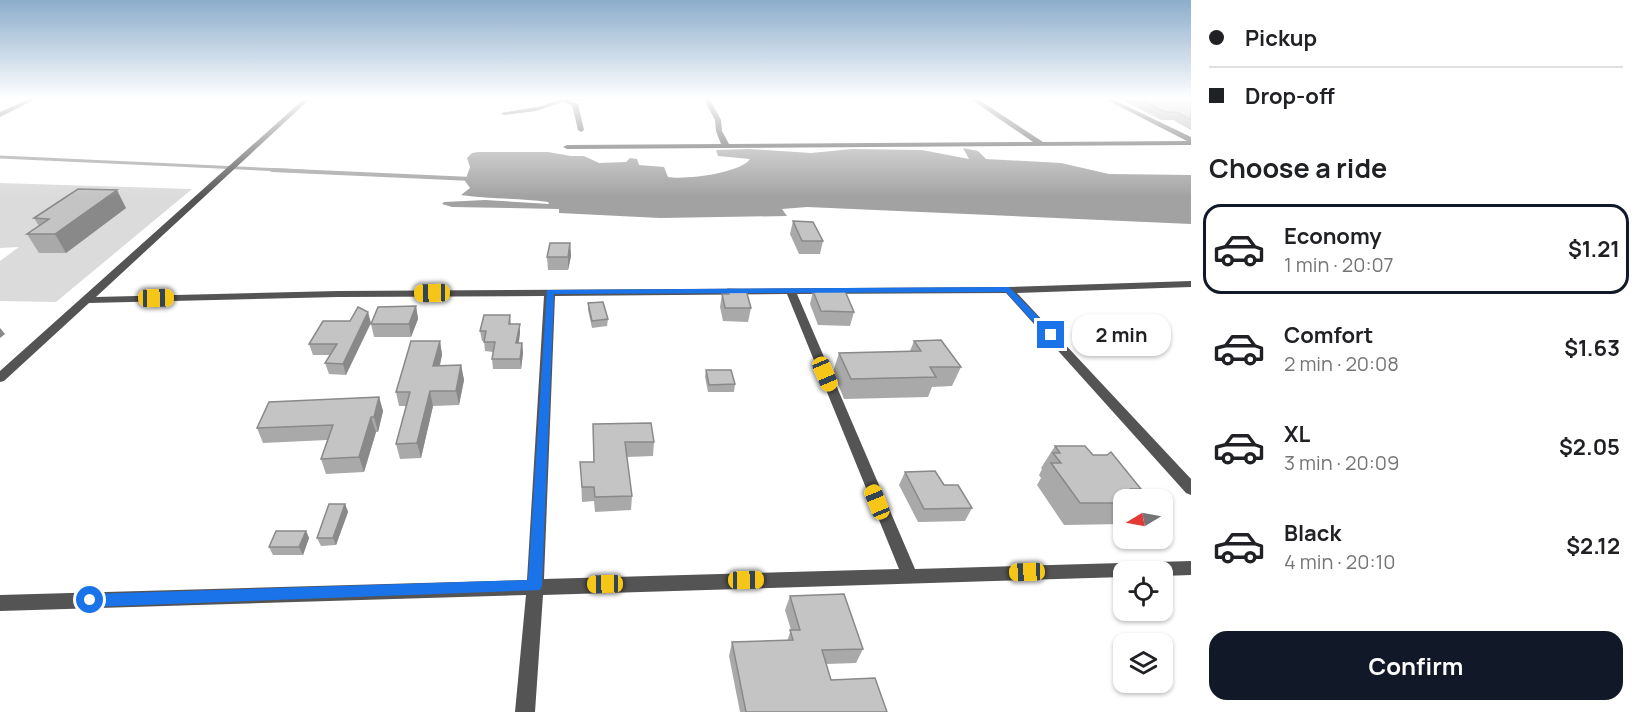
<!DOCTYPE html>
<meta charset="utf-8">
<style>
body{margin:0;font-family:Manrope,sans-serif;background:#f2f2f2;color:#202124;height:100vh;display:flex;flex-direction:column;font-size:22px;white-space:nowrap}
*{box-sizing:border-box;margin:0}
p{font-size:20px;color:#757577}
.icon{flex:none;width:33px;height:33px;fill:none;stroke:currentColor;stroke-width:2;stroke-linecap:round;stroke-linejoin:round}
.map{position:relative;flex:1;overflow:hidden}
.sheet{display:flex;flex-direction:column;background:#fff;width:450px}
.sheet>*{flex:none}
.guide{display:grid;align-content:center;height:132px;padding:0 18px;background:#fff}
.needle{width:39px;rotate:260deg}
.buttons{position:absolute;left:1113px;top:489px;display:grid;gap:12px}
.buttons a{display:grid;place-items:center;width:60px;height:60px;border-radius:12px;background:#fff;box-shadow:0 2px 4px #0004;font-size:30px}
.end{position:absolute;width:27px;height:27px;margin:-14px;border:8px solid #1a73e8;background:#fff;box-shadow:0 0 0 3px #fff}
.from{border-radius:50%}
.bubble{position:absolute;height:42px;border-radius:18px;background:#fff;box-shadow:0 2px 4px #0004;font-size:20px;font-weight:700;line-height:42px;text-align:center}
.car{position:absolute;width:18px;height:36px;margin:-18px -9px;border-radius:8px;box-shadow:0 0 4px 2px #0007;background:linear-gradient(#f5c518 24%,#345 0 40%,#f5c518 0 76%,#345 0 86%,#f5c518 0)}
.guide b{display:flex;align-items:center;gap:21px;height:57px;font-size:22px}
.guide b+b{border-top:2px solid #e0e0e0}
.guide i{width:15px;height:15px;background:#202124}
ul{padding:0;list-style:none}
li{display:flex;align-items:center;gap:18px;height:90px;margin:0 12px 9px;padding:0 6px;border:3px solid transparent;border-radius:18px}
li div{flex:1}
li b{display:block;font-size:22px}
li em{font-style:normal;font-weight:700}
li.on{border-color:#111827}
li>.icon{width:54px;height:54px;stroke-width:1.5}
h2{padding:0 18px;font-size:27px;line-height:72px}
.button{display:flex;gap:12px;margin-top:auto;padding:12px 18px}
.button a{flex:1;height:69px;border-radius:18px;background:#111827;color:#fff;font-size:24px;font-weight:700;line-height:69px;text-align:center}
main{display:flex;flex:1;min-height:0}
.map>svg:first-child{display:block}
</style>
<main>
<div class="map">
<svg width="1191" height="712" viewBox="0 0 1191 712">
<rect width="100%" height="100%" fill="#fff"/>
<polygon fill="#dbdbdb" points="0,183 192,189 56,302 0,301 0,261 19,247 0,248"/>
<path fill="#a2a2a2" d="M963,148L978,151L986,159L1061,163L1109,174L1191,175V224L807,207L782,209L787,216L660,218L559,213V209L452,207L442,204L444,202L485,200L549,204L548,202C519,198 490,199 461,195L470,188L465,181L470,167L467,158L472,153L478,152H548L571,156H584L599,163L626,162L630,158L637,159L639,165L664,167L668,177C685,180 741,173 750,159L718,156L716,150L749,149L811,153L852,149L922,150L969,159Z"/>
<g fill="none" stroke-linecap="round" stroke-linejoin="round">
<polyline stroke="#a2a2a2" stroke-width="3" points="0,157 304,171"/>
<polyline stroke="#a2a2a2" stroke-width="4" points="272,170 472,179"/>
<g fill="#545454" fill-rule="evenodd">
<polygon points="31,98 38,98 0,117 0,112"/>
<path d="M305,98H311L96,297L338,291L1009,287L1191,281V287L1017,293L1191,479V495L1186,493L1006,293L797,294L915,569L1191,561V575L1162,576V572H1124V577L543,595L535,712H515L526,595L0,611V595L527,580L544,296L338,297L89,303L4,381L0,382V371ZM787,294L899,569L544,579L555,296Z"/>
<polygon points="562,98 661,98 658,100 569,100 578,104 584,130 581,132 578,130 572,105 563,102 536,111 504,115 501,113 542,106"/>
<polygon points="690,98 709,98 721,120 722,131 729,144 1033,142 969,98 976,98 1043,142 1187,141 1103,98 1110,98 1191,137 1191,145 567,149 563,147 567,145 721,144 716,131 715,120 704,100"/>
</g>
</g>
<g fill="#a9a9a9">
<polygon points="1119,98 1191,98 1191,130 1173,120 1161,120"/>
<polygon points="126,208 66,253 39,253 27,234 39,226 34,218"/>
<polygon points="793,221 823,241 820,254 799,254 790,234"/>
<polygon points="570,243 571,256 568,270 548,270 547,257"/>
<polygon points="728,289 751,308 748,322 723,321 720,307 722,294 727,294"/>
<polygon points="813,291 854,312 850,326 818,325 810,304"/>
<polygon points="588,303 608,319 607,326 592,328 588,310"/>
<polygon points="416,306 418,319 411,337 374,337 371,324"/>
<polygon points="510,315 511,324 520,324 520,333 519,343 522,343 523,353 521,369 493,369 492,359 493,352 485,351 484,341 482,341 480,331"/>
<polygon points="350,321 346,375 329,374 325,363 330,355 313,355 309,344"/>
<polygon points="440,341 442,355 440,366 461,365 464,380 459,405 433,406 421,458 400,459 396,444 406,406 399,406 396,392"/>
<polygon points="914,341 961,367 952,386 932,387 928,397 844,399 833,372 839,353 910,351"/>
<polygon points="706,370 735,384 734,392 708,392 705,377"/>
<polygon points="379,397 383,411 378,432 376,432 364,472 326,474 321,459 327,440 263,443 257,428"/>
<polygon points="593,424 654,442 653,456 627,457 632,496 631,510 595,512 594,501 582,502 581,477 594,462"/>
<polygon points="1055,446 1093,455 1141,489 1136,495 1124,500 1124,524 1064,525 1037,485 1041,478 1039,475 1042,469 1041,468"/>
<polygon points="905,472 944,485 972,508 965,521 918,522 899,485"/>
<polygon points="345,504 348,512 336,545 321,546 317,538"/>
<polygon points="306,531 309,538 303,555 273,555 269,547"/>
<polygon points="790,596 863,649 856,663 826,664 831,680 887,712 740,712 729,656 732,642 787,641 791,630 785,610"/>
</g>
<g fill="#898989">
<polygon points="117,190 126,208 66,253 55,234"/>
<polygon points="570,243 571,256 568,270 568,257"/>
<polygon points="416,306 418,319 411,337 409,324"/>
<polygon points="368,312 371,323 346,375 343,364"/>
<polygon points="520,324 520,333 517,352 516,343"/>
<polygon points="0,328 5,334 0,338"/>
<polygon points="440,341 442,355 436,380 433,366"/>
<polygon points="522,343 523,353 521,369 520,359"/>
<polygon points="461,365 464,380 459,405 456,391"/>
<polygon points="430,391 433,406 421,458 417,443"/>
<polygon points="379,397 383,411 378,432 374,417"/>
<polygon points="371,417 376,432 364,472 359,457"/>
<polygon points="345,504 348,512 336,545 333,538"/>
<polygon points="306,531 309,538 303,555 299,547"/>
</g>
<g fill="#c4c4c4" stroke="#898989" stroke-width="1.5">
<polygon points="1136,98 1191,98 1191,120 1177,112 1165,112"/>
<polygon points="78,189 117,190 55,234 27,234 49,219 34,218"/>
<polygon points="793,221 813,222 823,241 802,241"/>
<polygon points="550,243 570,243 568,257 547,257"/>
<polygon points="728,289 746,290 751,308 725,308 722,294 729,294"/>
<polygon points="813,291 845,291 854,312 821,311"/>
<polygon points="603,302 608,319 592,321 588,303"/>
<polygon points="416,306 409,324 371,324 378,307"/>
<polygon points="358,307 368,312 343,364 325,363 337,344 309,344 323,321 350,321"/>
<polygon points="484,315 510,315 509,324 520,324 516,343 522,343 520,359 492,359 495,342 484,342 486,331 480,331"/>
<polygon points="941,340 961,367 930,367 936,377 851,379 839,353 921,351 914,341"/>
<polygon points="411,341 440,341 433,366 461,365 456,391 430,391 417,443 396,444 410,392 396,392"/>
<polygon points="706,370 731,370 735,384 709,385"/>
<polygon points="379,397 374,417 371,417 359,457 321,459 333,425 257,428 269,402"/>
<polygon points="651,423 654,442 625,442 632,496 595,497 594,487 582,487 580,462 594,462 593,424"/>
<polygon points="1055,446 1085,446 1093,455 1107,455 1111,452 1141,489 1131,489 1140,500 1124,500 1124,503 1080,503 1051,463 1061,463 1053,453 1060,453"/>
<polygon points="935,471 944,485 958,485 972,508 924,509 905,472"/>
<polygon points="329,504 345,504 333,538 317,538"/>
<polygon points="276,531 306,531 299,547 269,547"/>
<polygon points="844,594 863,649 822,650 831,680 875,678 887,712 746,712 732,642 793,640 790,630 800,630 790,596"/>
</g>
<linearGradient id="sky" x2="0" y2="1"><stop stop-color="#8cadcc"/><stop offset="0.5" stop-color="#fff"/><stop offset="1" stop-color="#fff" stop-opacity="0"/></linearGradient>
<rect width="1191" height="197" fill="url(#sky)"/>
<polygon fill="#1a73e8" points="1009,287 1054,333 1054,337 1047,337 1006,292 554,294 542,586 540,590 90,607 85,605 83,600 85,596 90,594 528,580 547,290"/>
</svg>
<div class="buttons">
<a><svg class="needle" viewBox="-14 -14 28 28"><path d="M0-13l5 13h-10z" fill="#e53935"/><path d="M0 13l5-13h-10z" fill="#757577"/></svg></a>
<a><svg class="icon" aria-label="locate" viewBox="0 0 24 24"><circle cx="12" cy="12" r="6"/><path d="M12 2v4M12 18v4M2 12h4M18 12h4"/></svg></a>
<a><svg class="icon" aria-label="layers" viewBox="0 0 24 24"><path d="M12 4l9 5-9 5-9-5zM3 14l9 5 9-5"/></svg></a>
</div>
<i class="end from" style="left:90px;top:600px"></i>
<i class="end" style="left:1051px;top:335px"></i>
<div class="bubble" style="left:1072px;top:314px;width:99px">2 min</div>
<i class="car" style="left:432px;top:293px;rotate:269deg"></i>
<i class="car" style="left:156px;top:298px;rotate:89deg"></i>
<i class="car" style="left:825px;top:374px;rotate:157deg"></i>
<i class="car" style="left:877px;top:502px;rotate:338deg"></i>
<i class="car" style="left:1027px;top:572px;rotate:268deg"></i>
<i class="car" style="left:746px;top:580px;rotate:89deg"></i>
<i class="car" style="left:605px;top:584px;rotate:269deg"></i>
</div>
<section class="sheet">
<div class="guide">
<b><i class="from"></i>Pickup</b>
<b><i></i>Drop-off</b>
</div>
<h2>Choose a ride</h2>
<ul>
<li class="on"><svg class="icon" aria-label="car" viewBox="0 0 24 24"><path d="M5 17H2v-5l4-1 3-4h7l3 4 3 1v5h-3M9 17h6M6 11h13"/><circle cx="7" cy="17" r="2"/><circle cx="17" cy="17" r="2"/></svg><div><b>Economy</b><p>1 min · 20:07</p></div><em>$1.21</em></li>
<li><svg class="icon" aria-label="car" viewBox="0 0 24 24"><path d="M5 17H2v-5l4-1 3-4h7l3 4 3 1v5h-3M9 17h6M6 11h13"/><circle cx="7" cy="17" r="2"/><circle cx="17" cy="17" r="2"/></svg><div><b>Comfort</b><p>2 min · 20:08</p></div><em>$1.63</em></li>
<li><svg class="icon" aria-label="car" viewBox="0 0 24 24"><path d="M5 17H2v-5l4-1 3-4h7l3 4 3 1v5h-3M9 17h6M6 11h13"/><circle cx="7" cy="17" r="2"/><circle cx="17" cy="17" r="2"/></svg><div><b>XL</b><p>3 min · 20:09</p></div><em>$2.05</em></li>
<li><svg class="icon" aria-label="car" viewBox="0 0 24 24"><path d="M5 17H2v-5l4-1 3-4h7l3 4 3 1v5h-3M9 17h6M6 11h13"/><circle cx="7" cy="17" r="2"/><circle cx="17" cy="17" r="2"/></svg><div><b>Black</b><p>4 min · 20:10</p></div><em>$2.12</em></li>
</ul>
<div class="button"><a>Confirm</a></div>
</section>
</main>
